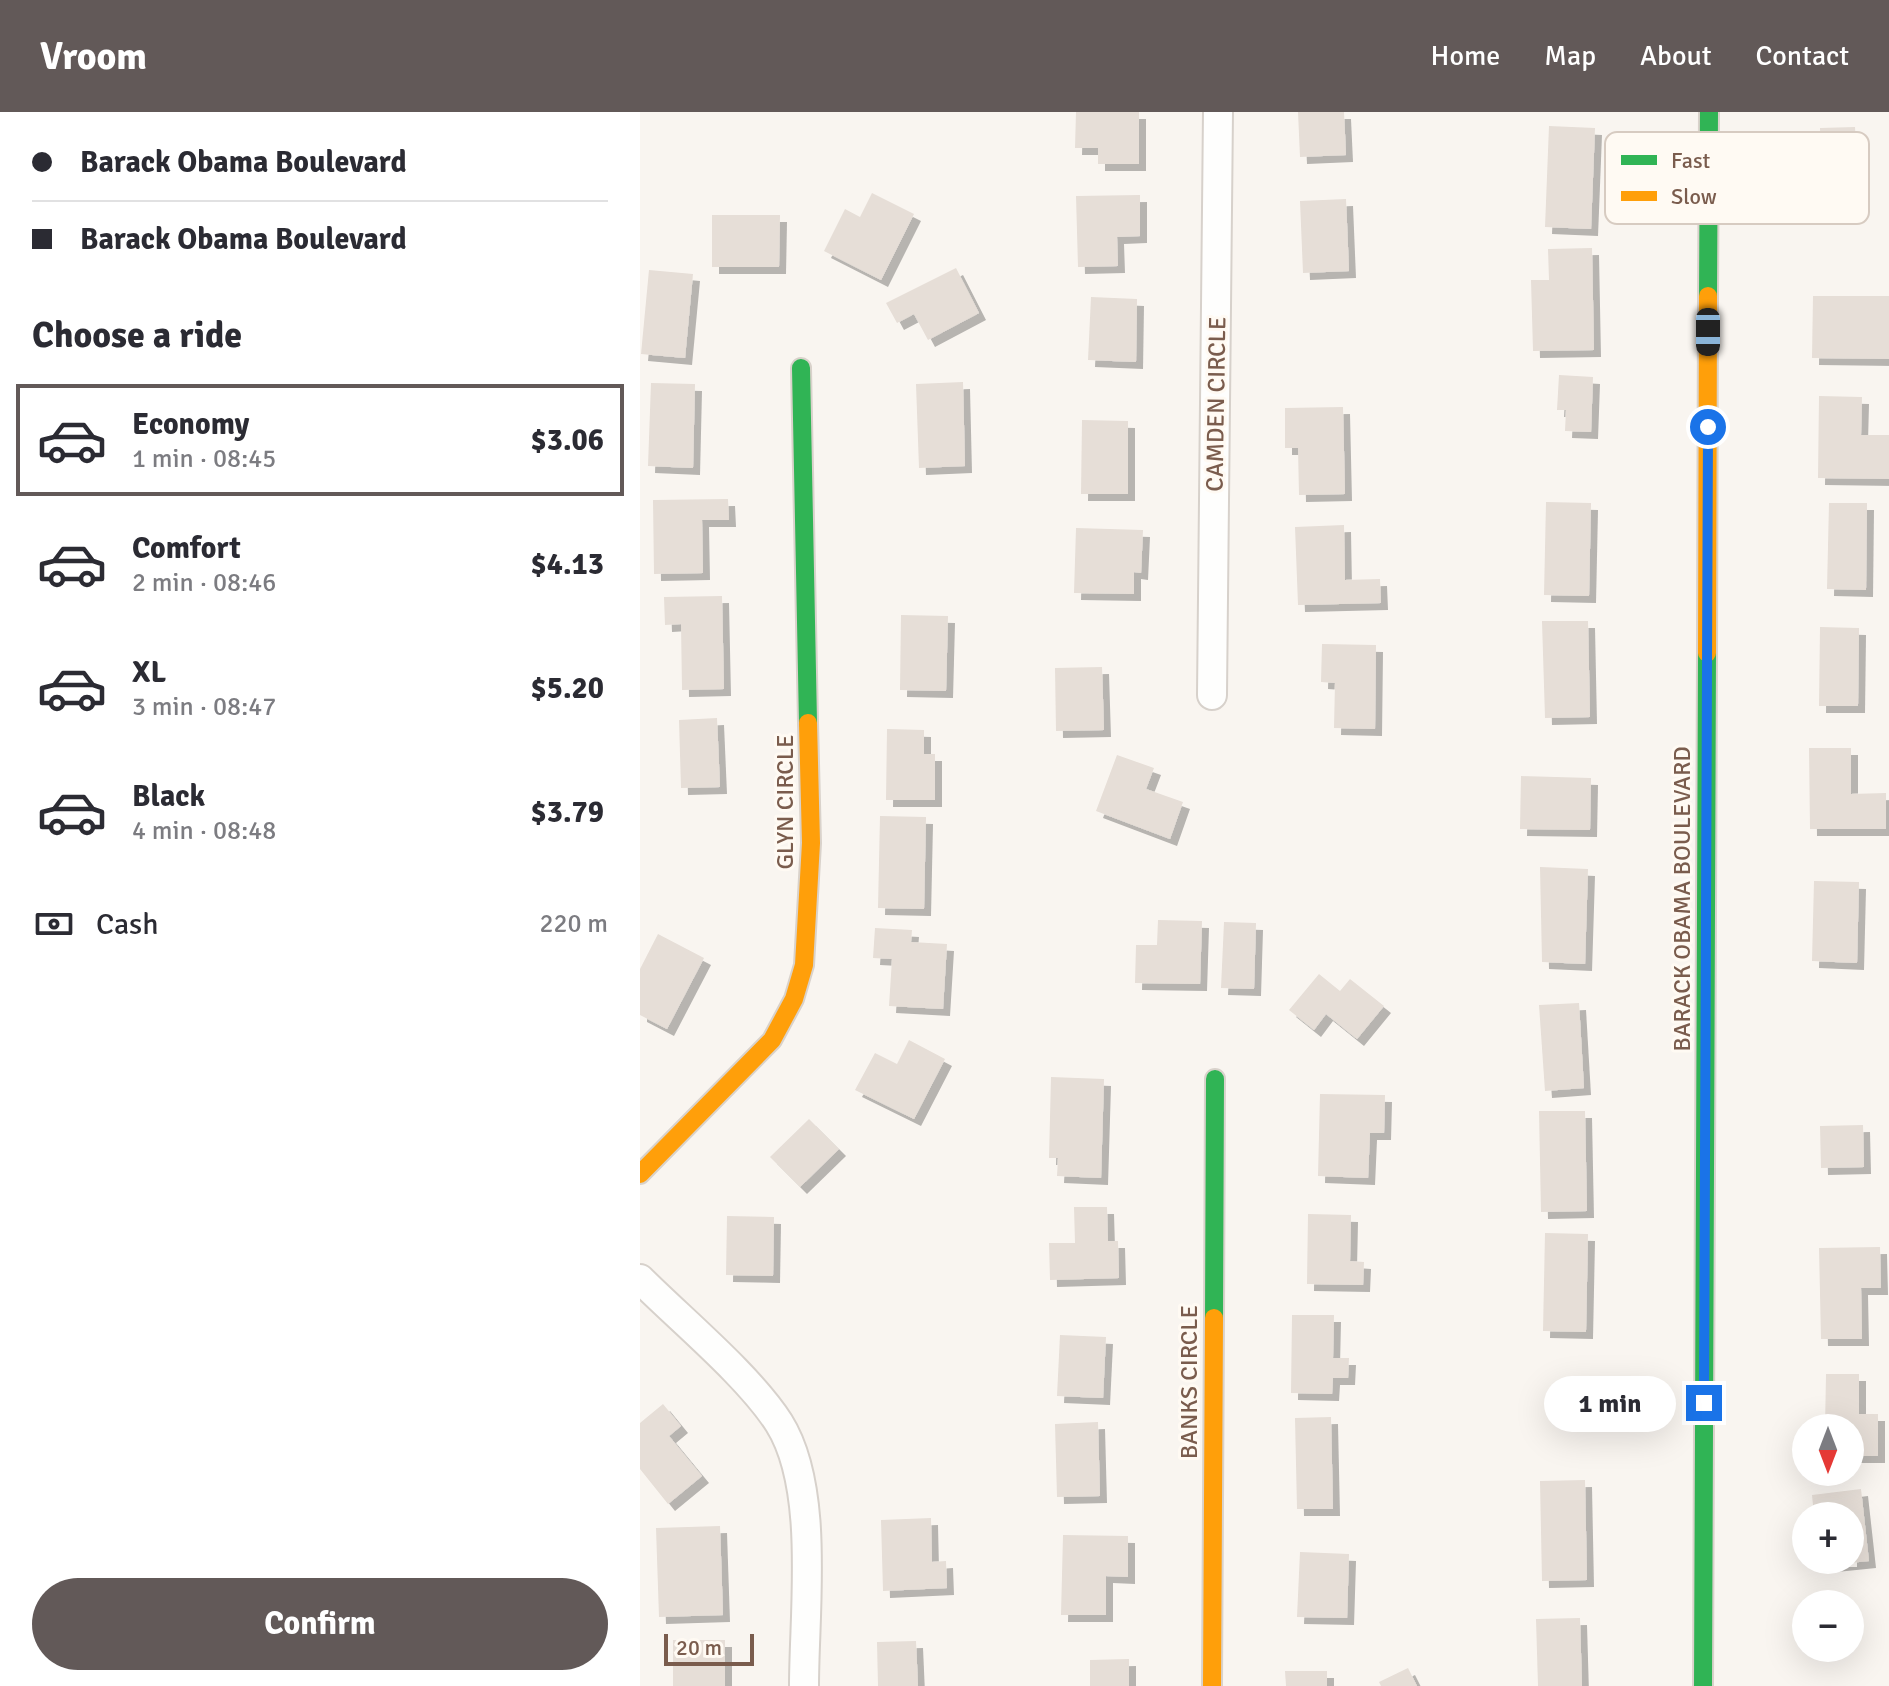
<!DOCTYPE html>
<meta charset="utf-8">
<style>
body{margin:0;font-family:Signika,sans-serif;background:#f2f2f3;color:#2b2b33;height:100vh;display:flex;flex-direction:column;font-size:30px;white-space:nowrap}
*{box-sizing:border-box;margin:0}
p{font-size:26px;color:#7c7c81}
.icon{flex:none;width:44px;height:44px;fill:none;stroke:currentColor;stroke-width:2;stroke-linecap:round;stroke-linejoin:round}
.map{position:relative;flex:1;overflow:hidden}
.panel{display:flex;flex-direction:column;background:#fff;width:640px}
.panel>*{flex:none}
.hud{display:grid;align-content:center;height:176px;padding:0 32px;background:#fff}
.needle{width:52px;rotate:180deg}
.controls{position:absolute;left:1152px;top:1302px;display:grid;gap:16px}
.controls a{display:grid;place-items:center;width:72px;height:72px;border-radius:50%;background:#fff;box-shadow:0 8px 32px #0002;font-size:40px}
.scale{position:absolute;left:24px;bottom:20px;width:90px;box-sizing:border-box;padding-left:8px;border:4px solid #7a5c4d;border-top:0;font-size:22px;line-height:28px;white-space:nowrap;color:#7a5c4d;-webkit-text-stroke:6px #fffaf3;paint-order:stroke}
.end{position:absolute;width:36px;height:36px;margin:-18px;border:10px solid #1a73e8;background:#fff;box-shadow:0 0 0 4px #fff}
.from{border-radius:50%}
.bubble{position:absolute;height:56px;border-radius:28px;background:#fff;box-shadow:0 8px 32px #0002;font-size:26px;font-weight:700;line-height:56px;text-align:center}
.car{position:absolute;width:24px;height:48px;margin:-24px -12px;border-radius:10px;box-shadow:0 0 6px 2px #0007;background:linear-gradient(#222 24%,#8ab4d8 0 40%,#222 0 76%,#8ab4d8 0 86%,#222 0)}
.hud b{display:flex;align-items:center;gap:28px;height:76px;font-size:30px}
.hud b+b{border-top:2px solid #e1e1e2}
.hud i{width:20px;height:20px;background:#2b2b33}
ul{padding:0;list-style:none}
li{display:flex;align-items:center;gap:24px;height:112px;margin:0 16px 12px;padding:0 16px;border:4px solid transparent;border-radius:0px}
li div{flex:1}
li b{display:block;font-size:30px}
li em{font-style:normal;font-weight:700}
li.active{border-color:#625958}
li>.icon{width:72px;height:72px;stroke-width:1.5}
h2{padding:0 32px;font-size:36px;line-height:96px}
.pay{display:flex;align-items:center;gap:20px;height:88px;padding:0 32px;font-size:30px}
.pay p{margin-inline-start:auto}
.primary-button{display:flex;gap:16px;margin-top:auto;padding:16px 32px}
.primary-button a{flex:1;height:92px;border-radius:48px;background:#625958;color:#fff;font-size:32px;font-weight:700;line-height:92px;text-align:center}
header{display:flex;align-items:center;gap:48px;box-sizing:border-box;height:112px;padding:0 40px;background:#625958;color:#fff}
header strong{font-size:38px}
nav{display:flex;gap:44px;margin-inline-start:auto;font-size:28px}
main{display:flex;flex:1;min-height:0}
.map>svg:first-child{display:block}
</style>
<header>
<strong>Vroom</strong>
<nav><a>Home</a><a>Map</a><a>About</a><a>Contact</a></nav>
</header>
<main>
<section class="panel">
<div class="hud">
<b><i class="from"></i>Barack Obama Boulevard</b>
<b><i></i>Barack Obama Boulevard</b>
</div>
<h2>Choose a ride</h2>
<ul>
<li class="active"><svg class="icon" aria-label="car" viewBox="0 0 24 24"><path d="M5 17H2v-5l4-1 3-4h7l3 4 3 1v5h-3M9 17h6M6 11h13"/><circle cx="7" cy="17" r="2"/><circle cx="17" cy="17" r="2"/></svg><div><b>Economy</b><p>1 min · 08:45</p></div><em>$3.06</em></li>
<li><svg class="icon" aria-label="car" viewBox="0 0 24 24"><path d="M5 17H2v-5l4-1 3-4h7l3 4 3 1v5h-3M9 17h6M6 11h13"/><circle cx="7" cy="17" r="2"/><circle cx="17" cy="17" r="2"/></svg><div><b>Comfort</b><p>2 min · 08:46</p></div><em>$4.13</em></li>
<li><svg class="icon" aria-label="car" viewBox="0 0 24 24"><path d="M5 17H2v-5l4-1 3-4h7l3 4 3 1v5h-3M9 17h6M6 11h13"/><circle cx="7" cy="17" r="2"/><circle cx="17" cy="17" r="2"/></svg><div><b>XL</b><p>3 min · 08:47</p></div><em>$5.20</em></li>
<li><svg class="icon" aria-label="car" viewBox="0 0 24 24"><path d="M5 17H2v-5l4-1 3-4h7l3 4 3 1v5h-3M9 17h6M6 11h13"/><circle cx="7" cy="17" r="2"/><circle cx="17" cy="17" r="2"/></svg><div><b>Black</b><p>4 min · 08:48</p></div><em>$3.79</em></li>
</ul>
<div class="pay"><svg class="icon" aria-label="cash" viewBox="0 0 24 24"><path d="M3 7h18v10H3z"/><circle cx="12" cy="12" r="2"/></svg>Cash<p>220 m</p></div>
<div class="primary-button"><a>Confirm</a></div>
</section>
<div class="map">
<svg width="1249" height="1574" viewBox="0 0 1249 1574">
<defs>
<filter id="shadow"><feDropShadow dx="7" dy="7" stdDeviation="0" flood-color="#0004"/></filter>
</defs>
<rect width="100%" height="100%" fill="#f9f5f0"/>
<g fill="#e6ded7" filter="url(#shadow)">
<polygon points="436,0 499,0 499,52 458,52 458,36 435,36"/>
<polygon points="658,0 704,0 706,43 660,45"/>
<polygon points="909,14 955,16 951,117 905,115"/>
<polygon points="1215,15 1219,86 1183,88 1180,16"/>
<polygon points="232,81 274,102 241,168 184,139 205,97 220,105"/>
<polygon points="500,83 500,124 477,125 478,154 438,155 436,84"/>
<polygon points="706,87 709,159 663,161 660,89"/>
<polygon points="72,103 140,103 139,155 72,155"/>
<polygon points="952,136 954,238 893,239 891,168 909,168 908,137"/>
<polygon points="316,156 339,201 288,228 274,202 257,211 246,191"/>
<polygon points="9,158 53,162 45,246 1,242"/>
<polygon points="1173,184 1249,184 1249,247 1172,246"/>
<polygon points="451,185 497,187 496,250 448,248"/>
<polygon points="919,263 953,265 951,320 925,319 926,298 917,298"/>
<polygon points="323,270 325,354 279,356 276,272"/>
<polygon points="11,271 55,272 53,356 8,354"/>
<polygon points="1179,284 1222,285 1221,323 1249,323 1249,367 1178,366"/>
<polygon points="703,295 705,382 659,383 658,336 645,336 645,296"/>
<polygon points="442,308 488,309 488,382 441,382"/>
<polygon points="88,387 89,408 62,408 63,461 14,462 13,388"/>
<polygon points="906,390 951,391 949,484 904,483"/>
<polygon points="1189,391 1227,391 1226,478 1187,477"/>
<polygon points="704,413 705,468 740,467 741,491 658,493 655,415"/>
<polygon points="436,416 503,418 501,461 494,460 494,482 434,481"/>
<polygon points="82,484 84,577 42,578 41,512 25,513 24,485"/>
<polygon points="261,503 308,504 306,579 260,578"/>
<polygon points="902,509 948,509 950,605 905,606"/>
<polygon points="1180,515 1219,516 1218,594 1179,594"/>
<polygon points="682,532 736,533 735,617 694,616 695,571 681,570"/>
<polygon points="462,555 464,618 416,619 415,556"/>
<polygon points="77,606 80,675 41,676 39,608"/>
<polygon points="247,617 284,618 284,642 295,642 295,688 246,688"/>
<polygon points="1169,636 1211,636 1211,682 1246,681 1246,717 1170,717"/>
<polygon points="477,643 514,656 506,677 543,690 530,727 456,699"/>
<polygon points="881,664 951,666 950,718 880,717"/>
<polygon points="240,704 286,705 284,797 238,796"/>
<polygon points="900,755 948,757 945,852 902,850"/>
<polygon points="1174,769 1219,770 1217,851 1172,849"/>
<polygon points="518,808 562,809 560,872 495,871 496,833 517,833"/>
<polygon points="584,810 616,811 614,877 581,876"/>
<polygon points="235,816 272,818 271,830 307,832 303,897 249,894 252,847 233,846"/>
<polygon points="18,822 64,846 27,917 0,903 0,857"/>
<polygon points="679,862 700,879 710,867 744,894 717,927 686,902 674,918 649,898"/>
<polygon points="939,891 944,976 905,979 899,893"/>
<polygon points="269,928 305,947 274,1007 215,978 235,941 257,952"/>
<polygon points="411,965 464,967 461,1066 417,1064 418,1046 409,1046"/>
<polygon points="680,982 745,983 744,1021 730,1021 728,1066 678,1064"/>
<polygon points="899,999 945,999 947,1099 901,1100"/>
<polygon points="169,1007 199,1037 160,1075 130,1045"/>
<polygon points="1223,1013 1224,1055 1181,1056 1180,1014"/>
<polygon points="434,1095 467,1095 468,1129 478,1129 479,1166 410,1168 409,1131 435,1131"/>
<polygon points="668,1102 711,1103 710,1149 724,1150 723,1173 667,1172"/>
<polygon points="87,1104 134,1105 133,1164 86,1163"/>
<polygon points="905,1121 948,1122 946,1220 903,1219"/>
<polygon points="1240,1135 1241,1176 1221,1176 1222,1227 1181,1227 1179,1136"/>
<polygon points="652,1203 694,1203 693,1246 709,1246 708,1266 693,1266 692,1282 651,1281"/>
<polygon points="420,1223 466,1225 463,1286 417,1284"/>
<polygon points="1186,1262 1219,1262 1219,1302 1238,1302 1238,1344 1210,1344 1210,1316 1185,1316"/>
<polygon points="23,1292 41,1314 29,1324 62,1364 28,1392 0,1357 0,1311"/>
<polygon points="691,1305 693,1397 657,1397 655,1306"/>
<polygon points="458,1310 460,1384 417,1385 415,1312"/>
<polygon points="945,1368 947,1468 902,1469 900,1369"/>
<polygon points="1221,1377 1229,1449 1180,1454 1179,1448 1210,1448 1210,1404 1174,1404 1172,1383"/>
<polygon points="291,1406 292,1450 306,1449 307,1476 243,1479 241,1408"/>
<polygon points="80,1414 83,1503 19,1505 16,1416"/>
<polygon points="423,1423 488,1424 488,1465 466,1464 466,1503 421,1503"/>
<polygon points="660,1440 709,1442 707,1506 657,1505"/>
<polygon points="940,1506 942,1574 898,1574 896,1507"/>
<rect x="33" y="1528" width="52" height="46"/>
<polygon points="276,1529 278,1574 238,1574 237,1530"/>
<polygon points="489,1547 489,1574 450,1574 450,1548"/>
<polygon points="768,1556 777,1574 741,1574 739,1570"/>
<polygon points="645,1559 687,1559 687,1574 646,1574"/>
</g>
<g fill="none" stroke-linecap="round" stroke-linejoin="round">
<defs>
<g id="street">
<polyline points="572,583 578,0"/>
<path d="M0,1167C41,1208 109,1264 139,1311C180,1376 164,1498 164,1574"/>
</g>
<g id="fast">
<polyline points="1068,184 1069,0"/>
<polyline points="161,256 168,611"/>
<polyline points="574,1206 575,967"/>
<polyline points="1063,1574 1067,541"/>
</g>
<g id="slow">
<polyline points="1067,541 1068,184"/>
<polyline points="0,1062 132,928 154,887 164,853 171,731 168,611"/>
<polyline points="572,1574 574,1206"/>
</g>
</defs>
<use href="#street" stroke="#d7d1cb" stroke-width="32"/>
<use href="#fast" stroke="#d9d2cb" stroke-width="22"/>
<use href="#slow" stroke="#d9d2cb" stroke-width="22"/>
<use href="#street" stroke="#fefefd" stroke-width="28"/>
<use href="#fast" stroke="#30b455" stroke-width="18"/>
<use href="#slow" stroke="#ff9f0a" stroke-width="18"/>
</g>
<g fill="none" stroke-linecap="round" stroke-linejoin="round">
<polyline stroke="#1a73e8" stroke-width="10" points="1064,1291 1068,315"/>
</g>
<g text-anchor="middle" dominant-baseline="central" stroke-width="6" stroke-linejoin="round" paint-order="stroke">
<g font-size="24" fill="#7a5c4d" stroke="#fffaf3">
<text transform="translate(576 292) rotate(-89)">CAMDEN CIRCLE</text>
<text transform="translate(145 690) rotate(-90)">GLYN CIRCLE</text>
<text transform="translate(1042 787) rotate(-90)">BARACK OBAMA BOULEVARD</text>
<text transform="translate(549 1270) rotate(-90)">BANKS CIRCLE</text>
</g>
</g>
<rect x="965" y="20" width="264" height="92" rx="12" fill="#fffaf3" stroke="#d7cbc1" stroke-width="2"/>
<rect x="981" y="43" width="36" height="10" fill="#30b455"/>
<rect x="981" y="79" width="36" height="10" fill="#ff9f0a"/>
<g font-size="22" fill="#7a5c4d">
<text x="1031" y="56">Fast</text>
<text x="1031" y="92">Slow</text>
</g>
</svg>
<div class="controls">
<a><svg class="needle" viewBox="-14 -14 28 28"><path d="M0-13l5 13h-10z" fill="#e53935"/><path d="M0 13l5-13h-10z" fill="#7c7c81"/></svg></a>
<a>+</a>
<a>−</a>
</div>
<div class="scale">20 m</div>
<i class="end from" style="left:1068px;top:315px"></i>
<i class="end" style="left:1064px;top:1291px"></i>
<div class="bubble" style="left:904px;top:1264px;width:132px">1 min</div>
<i class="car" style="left:1068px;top:220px;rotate:180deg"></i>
</div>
</main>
